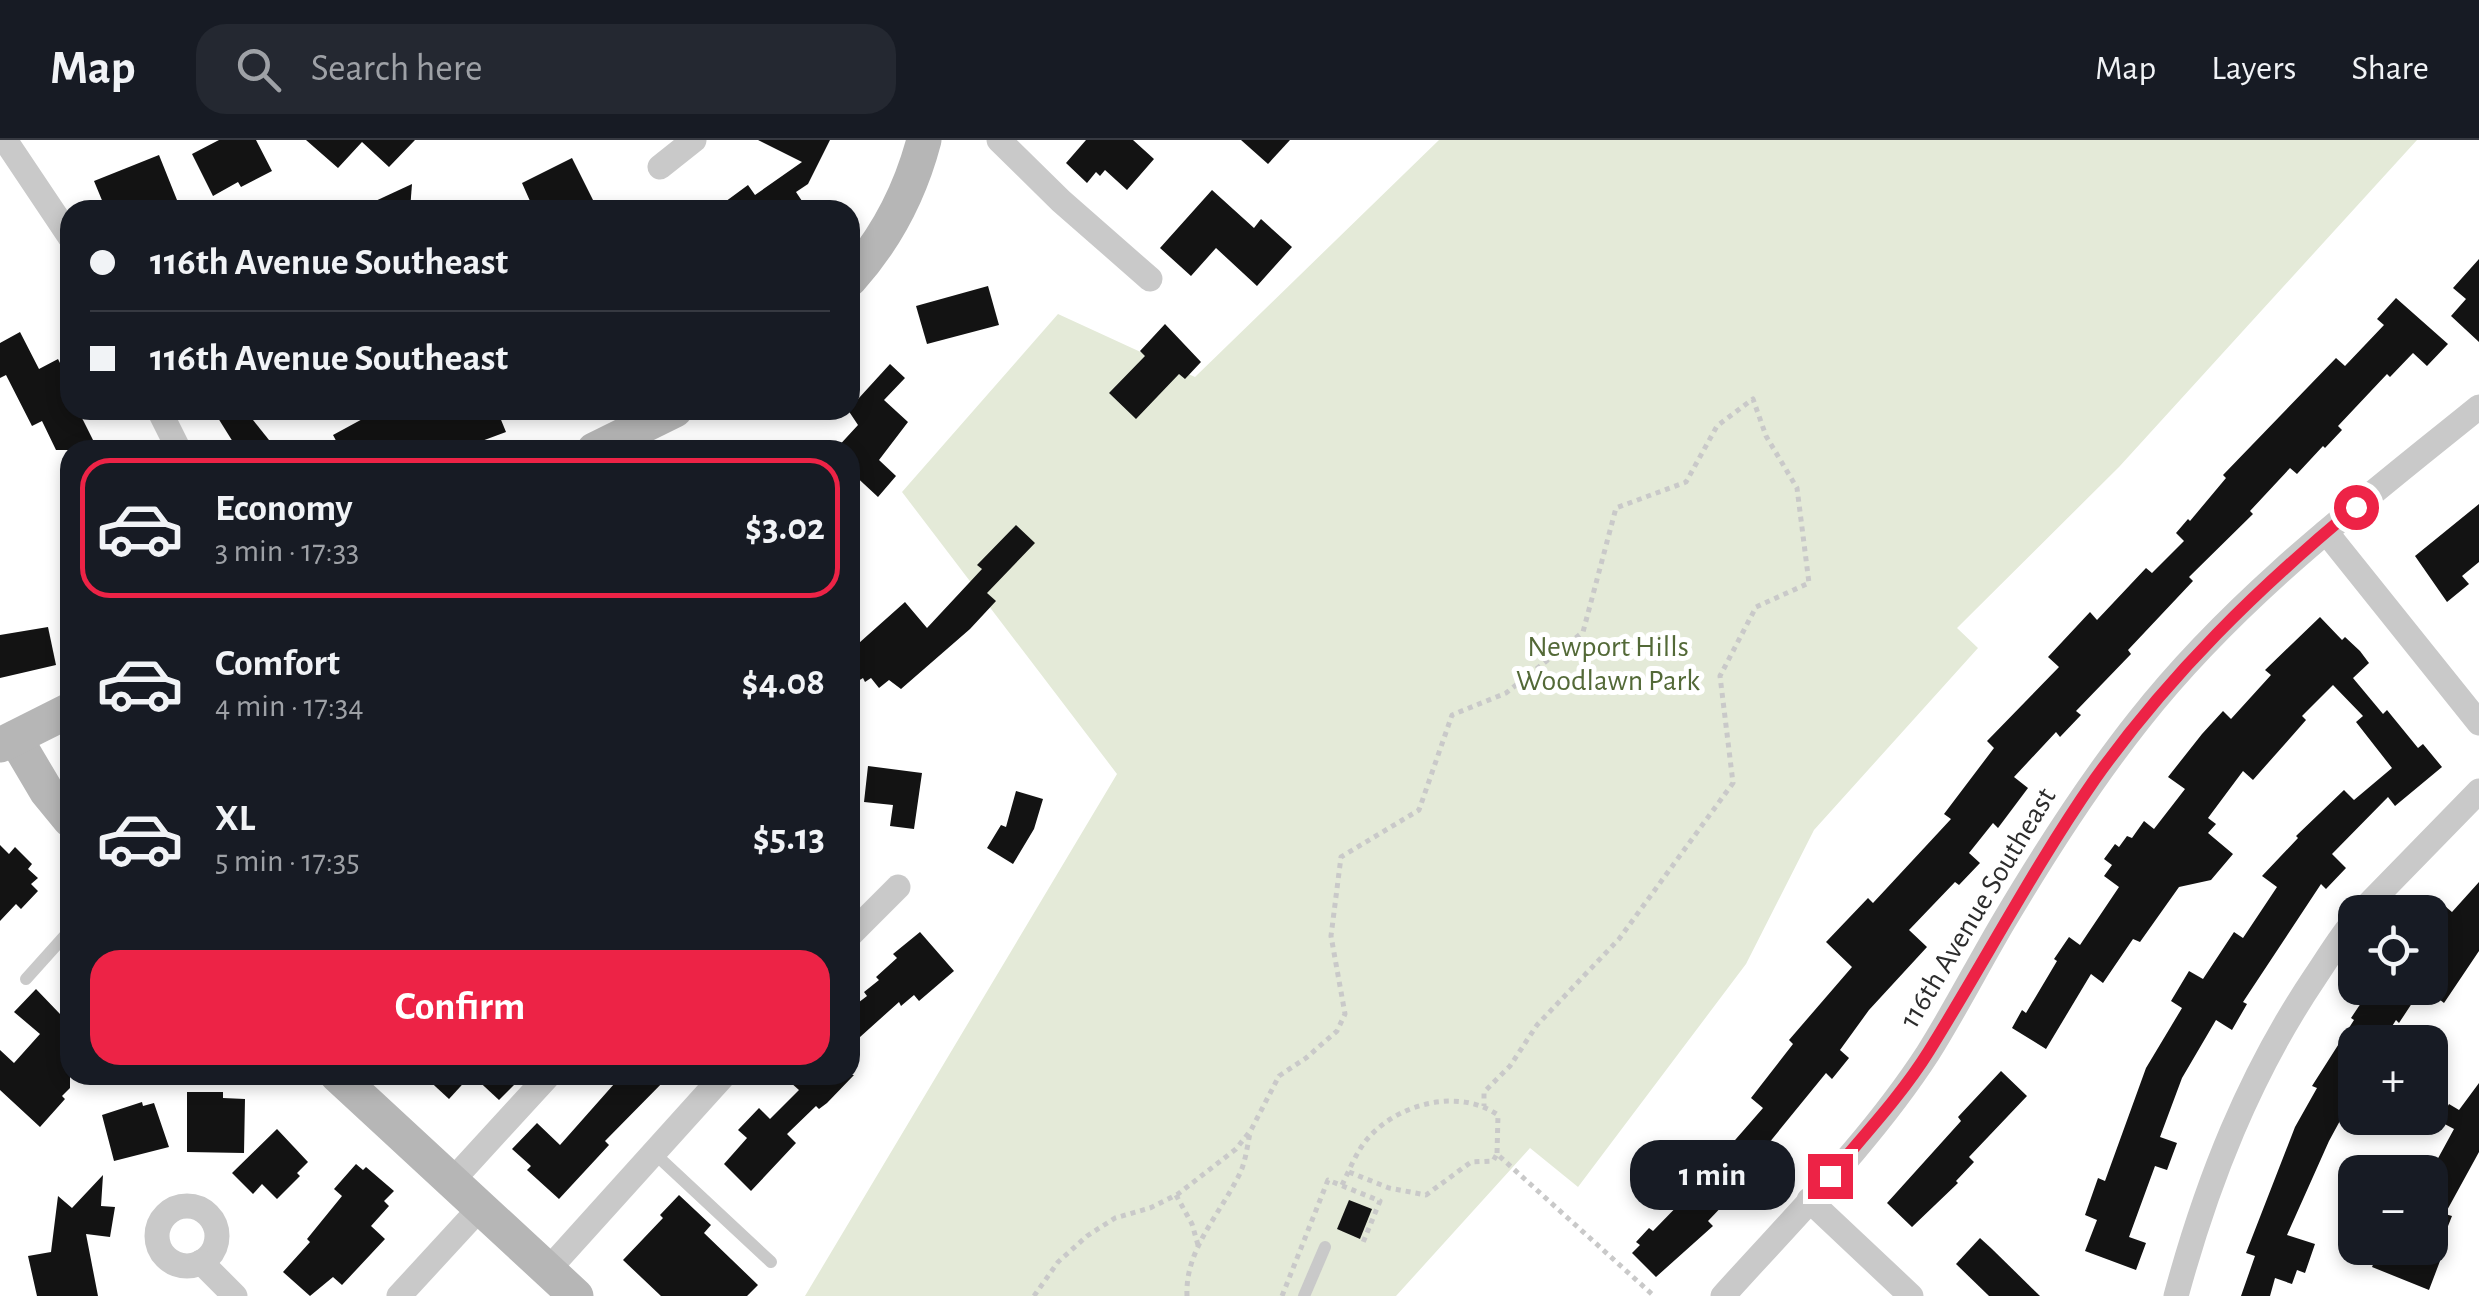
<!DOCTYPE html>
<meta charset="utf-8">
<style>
body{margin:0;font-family:"Alegreya Sans",sans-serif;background:#242831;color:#f1f3f6;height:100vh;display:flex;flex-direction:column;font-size:38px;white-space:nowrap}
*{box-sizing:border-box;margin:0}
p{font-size:32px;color:#9ea1a6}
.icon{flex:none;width:55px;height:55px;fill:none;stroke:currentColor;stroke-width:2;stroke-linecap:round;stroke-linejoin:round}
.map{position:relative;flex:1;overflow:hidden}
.sheet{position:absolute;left:60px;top:300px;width:800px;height:645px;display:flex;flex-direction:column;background:#171b24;border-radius:30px;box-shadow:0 5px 15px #0003}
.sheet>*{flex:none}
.hud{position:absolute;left:60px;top:60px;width:800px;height:220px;border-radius:30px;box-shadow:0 5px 15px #0003;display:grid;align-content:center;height:220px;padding:0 30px;background:#171b24}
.controls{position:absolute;left:2338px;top:755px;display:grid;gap:20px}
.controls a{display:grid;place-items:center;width:110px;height:110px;border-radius:20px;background:#171b24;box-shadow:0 5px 15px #0003;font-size:50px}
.end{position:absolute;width:45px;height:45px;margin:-22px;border:12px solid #ed2346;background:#fff;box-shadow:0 0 0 5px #fff}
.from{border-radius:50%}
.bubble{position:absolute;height:70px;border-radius:30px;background:#171b24;box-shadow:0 5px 15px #0003;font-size:32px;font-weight:700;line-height:70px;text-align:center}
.hud b{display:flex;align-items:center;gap:35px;height:95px;font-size:38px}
.hud b+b{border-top:2px solid #363941}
.hud i{width:25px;height:25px;background:#f1f3f6}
ul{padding:18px 0 0;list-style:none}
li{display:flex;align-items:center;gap:30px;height:140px;margin:0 20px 15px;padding:0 10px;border:5px solid transparent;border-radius:30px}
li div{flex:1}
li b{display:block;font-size:38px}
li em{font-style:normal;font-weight:700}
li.on{border-color:#ed2346}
li>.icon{width:90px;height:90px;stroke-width:1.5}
.cta{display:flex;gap:20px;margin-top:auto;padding:20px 30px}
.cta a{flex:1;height:115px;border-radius:30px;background:#ed2346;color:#fff;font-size:40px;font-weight:700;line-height:115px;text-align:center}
header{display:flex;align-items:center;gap:60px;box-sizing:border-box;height:140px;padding:0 50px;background:#171b24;border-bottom:2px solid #363941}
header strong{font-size:48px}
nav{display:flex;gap:55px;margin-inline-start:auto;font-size:35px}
.search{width:700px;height:90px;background:#242831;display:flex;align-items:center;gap:25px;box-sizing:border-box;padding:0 35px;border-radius:30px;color:#9ea1a6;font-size:38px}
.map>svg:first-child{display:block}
</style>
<header>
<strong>Map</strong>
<div class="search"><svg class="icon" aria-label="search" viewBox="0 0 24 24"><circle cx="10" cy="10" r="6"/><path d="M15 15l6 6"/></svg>Search here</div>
<nav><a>Map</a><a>Layers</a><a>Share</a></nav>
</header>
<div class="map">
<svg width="2479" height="1156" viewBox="0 0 2479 1156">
<rect width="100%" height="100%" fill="#fff"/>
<polygon fill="#e4ead8" points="1439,0 2417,0 2119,327 1957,488 1978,508 1814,690 1746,824 1578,1047 1530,1008 1396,1156 805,1156 1117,634 902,352 1058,174 1195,237"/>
<g fill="#131313">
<polygon points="219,0 256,0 272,31 241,47 238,42 213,56 192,14"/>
<polygon points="306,0 415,0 389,27 362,2 338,28"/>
<polygon points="758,0 830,0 808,44 796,52 802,61 790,70 714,70 748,45 755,55 802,22"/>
<polygon points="1086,0 1133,0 1154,19 1127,50 1105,30 1100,36 1096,32 1087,43 1066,23"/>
<polygon points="1241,0 1290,0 1268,24"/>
<polygon points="159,15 181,70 144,70 141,62 121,70 106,70 94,41"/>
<polygon points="572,18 598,70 550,70 547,63 534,70 522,43"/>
<polygon points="412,44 410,70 356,70"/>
<polygon points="1212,50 1254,88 1261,79 1292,107 1257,146 1216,108 1191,136 1160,108"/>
<polygon points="2479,119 2479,202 2451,176 2466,159 2453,148"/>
<polygon points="988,146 999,185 927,204 916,166"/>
<polygon points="2396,158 2448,204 2427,226 2413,213 2390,237 2387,234 2338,286 2342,290 2325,308 2323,306 2297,334 2290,328 2250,371 2253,374 2189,437 2193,441 2128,510 2131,514 2076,571 2081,575 2060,597 2056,592 2014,637 2028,648 1998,688 1993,683 1969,713 1980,723 1959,745 1955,742 1909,790 1927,807 1869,870 1840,910 1849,918 1832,939 1826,933 1764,1009 1775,1020 1756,1041 1751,1036 1708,1081 1713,1086 1656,1137 1632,1113 1640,1105 1636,1102 1649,1088 1653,1091 1690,1053 1682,1045 1723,1001 1729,1007 1763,968 1751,958 1793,904 1789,900 1852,827 1826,802 1868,758 1873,763 1951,679 1944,674 1994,608 1987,601 2059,527 2048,517 2090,472 2097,480 2146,428 2152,433 2184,401 2176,393 2188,379 2190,381 2226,338 2223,335 2336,218 2345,226 2384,185 2377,179"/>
<polygon points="1165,184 1201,222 1185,239 1179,234 1136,279 1109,253 1145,216 1140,211"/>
<polygon points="20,192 39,229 58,219 70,243 70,270 78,270 98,310 56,310 42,281 32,286 6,235 0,238 0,203"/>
<polygon points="890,224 905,238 884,260 908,282 879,320 896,336 878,357 850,331 850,310 835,310 858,285 848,270"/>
<polygon points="213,270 245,270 277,310 238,310"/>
<polygon points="379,270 497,270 506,292 471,305 473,310 341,310 333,295"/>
<polygon points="2479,364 2479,422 2462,436 2469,444 2447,462 2415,416"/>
<polygon points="1016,385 1035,403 987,453 996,461 970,489 901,549 889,540 879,548 871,538 865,542 863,538 850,546 850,511 905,462 927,488 982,429 977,425"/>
<polygon points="2320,477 2342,500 2345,497 2360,511 2369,523 2353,538 2383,574 2387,570 2418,608 2423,604 2442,627 2395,666 2388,657 2332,714 2346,728 2326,749 2321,744 2243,862 2247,864 2232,890 2216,880 2182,938 2160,997 2177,1003 2167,1030 2155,1026 2129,1097 2146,1103 2136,1130 2085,1111 2097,1080 2085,1075 2098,1038 2105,1041 2146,928 2182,868 2171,861 2189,831 2203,839 2234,792 2243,798 2277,747 2262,736 2298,698 2296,696 2344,650 2354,660 2392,628 2356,582 2363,576 2333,545 2302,576 2306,580 2253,640 2243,631 2208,678 2216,684 2208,693 2233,714 2211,740 2179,747 2140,802 2133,799 2103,843 2091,834 2046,909 2012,888 2022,870 2026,873 2057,821 2054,819 2069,797 2080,805 2119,747 2104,736 2112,725 2104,719 2115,704 2119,707 2127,696 2132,698 2144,681 2154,689 2185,649 2168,637 2202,594 2223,571 2231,579 2271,535 2265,530"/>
<polygon points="48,487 56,525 0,538 0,495"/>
<polygon points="868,626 922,633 914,689 890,686 893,665 864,662"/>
<polygon points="1016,651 1043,659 1034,689 1013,724 987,708 1001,685 1006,687"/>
<polygon points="0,705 9,714 15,707 32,724 28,729 38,738 31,744 38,751 21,769 16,764 0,781"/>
<polygon points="2479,742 2479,811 2444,863 2430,852 2430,787 2446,767 2452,772"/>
<polygon points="920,792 954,831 919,861 914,855 901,866 899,862 850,906 850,869 867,856 864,852 879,840 876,837 897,818 893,814"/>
<polygon points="2371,848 2422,848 2399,883 2396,880 2382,902 2355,902 2355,970 2348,966 2329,1001 2287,1095 2315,1104 2305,1133 2297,1130 2292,1144 2275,1138 2270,1156 2241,1156 2255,1116 2246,1113 2295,987 2317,948 2312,946 2354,880 2351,878"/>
<polygon points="36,849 60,874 70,864 70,948 62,956 65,959 40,987 0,950 0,910 14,923 40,894 14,872"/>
<polygon points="2001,931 2027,956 1969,1017 1974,1022 1956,1041 1958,1043 1912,1087 1887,1063 1961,981 1958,977"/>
<polygon points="423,935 471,935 449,959"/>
<polygon points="472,935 524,935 499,960"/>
<polygon points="622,935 670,935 605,1001 609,1005 559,1059 527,1030 531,1026 512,1009 537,983 560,1005"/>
<polygon points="782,935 854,935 827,963 819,969 816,966 787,994 796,1003 751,1051 724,1024 747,998 738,990 759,968 770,979 799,950"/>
<polygon points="2479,943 2479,1012 2445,1074 2452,1076 2435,1119 2440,1121 2429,1150 2372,1127 2380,1108 2430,1108 2430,1033 2454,989 2439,981 2449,964 2459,970"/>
<polygon points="187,952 223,952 223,958 245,959 244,1013 187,1012"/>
<polygon points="142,962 143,966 154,963 169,1007 114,1021 102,975"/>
<polygon points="277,989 308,1022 297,1033 300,1036 277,1059 262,1044 253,1054 232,1033"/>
<polygon points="356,1024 363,1030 366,1027 394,1051 384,1061 389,1066 371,1086 385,1099 342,1145 333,1137 310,1156 283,1132 310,1102 307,1099 342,1056 334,1049"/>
<polygon points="103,1035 101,1066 115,1067 110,1097 86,1094 98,1156 37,1156 28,1116 51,1112 58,1056 72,1068"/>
<polygon points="679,1055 711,1085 704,1093 758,1145 747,1156 661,1156 623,1120 663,1078 660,1075"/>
<polygon points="1349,1060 1372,1069 1360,1099 1337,1089"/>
<polygon points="1980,1098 1992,1109 2040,1156 1989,1156 1956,1124"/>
</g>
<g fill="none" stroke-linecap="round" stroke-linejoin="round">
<g stroke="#c9c9c9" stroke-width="5" stroke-dasharray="5 5" stroke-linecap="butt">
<polyline points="1349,1032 1389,1048 1426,1055 1471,1022 1493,1021 1497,1014 1654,1156"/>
<path d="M1342,1045C1350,1029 1357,1010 1369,997C1400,963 1459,948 1498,975L1497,1014"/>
<polyline points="1176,1055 1192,1084 1198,1105"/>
<polyline points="1034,1156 1058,1122 1087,1096 1115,1078 1150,1068 1178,1054 1236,1009 1251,990 1279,936 1306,918 1337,891 1345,874 1331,796 1341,717 1419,670 1452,575 1506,553 1583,492 1616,368 1686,342 1717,286 1753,259 1766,296 1797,348 1809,443 1756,467 1720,536 1733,643 1619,799 1537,885 1510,926 1484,952 1484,966"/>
<path d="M1187,1156C1185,1111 1217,1078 1237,1039C1245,1026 1247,1008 1250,993"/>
<polyline points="1282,1156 1328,1040 1380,1061 1362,1105"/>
</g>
<g stroke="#c9c9c9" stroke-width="12">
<polyline points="26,839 70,790"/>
<polyline points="654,1013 771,1122"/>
<polyline points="1304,1156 1325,1107"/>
</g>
<g stroke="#c9c9c9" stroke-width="25">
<polyline points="5,0 70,97"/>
<polyline points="999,0 1061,61 1150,139"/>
<polyline points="660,27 694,0"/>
<polyline points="159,270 179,310"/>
<polyline points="2326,392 2479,583"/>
<polyline points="2361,772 2479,651"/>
<polyline points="850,795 898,747"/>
<polyline points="451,1042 549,935"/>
<polyline points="1809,1060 1911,1156"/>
<circle cx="187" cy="1096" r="30"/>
<polyline points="201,1122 235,1156"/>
<polyline points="548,1130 724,935"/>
<polyline points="399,1156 480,1068"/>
<path d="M1723,1156C1793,1078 1871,1001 1928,913C1955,870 1978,825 2004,781C2045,712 2089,643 2139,580C2235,458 2359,364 2479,267"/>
<path d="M2176,1156C2207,1042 2249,935 2315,837C2328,818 2340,797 2355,780"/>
</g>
<g stroke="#b6b6b6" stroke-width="35">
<path d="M850,139C886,99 910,53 924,0"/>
<polyline points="594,310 675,270"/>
<polyline points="15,598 47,652 70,680"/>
<polyline points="0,605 70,570"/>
<polyline points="337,935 576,1156"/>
</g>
</g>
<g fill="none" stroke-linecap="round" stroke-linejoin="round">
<path stroke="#ed2346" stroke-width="12" d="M1830,1036C1864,995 1901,956 1929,911C1985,821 2034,727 2095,639C2169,535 2258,448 2356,367"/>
</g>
<g text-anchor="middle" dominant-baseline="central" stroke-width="10" stroke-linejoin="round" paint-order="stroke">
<g font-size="30" fill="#536937" stroke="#fff">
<text x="1608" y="507">Newport Hills<tspan x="1608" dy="34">Woodlawn Park</tspan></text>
</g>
<g font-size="30" fill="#2c2c2c" stroke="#fff">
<text transform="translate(1978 768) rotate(-59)">116th Avenue Southeast</text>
</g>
</g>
</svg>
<div class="controls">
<a><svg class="icon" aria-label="locate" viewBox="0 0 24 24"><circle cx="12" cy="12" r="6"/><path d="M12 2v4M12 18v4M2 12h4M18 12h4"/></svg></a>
<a>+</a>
<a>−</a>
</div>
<i class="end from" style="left:2356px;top:367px"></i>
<i class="end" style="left:1830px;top:1036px"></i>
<div class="bubble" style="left:1630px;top:1000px;width:165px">1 min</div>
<div class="hud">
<b><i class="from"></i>116th Avenue Southeast</b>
<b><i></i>116th Avenue Southeast</b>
</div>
<section class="sheet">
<ul>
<li class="on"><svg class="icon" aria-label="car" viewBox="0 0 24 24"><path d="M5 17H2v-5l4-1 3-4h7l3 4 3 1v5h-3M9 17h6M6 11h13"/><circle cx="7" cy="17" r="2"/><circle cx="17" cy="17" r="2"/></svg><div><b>Economy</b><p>3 min · 17:33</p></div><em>$3.02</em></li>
<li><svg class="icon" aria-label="car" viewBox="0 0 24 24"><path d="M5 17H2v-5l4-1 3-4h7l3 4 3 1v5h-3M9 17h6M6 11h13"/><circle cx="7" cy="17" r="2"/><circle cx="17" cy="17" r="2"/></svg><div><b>Comfort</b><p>4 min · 17:34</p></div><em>$4.08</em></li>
<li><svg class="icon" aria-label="car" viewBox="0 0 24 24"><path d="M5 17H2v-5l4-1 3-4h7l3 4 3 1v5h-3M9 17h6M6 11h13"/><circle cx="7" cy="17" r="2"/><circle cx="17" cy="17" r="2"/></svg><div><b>XL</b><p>5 min · 17:35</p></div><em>$5.13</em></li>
</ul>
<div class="cta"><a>Confirm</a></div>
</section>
</div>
